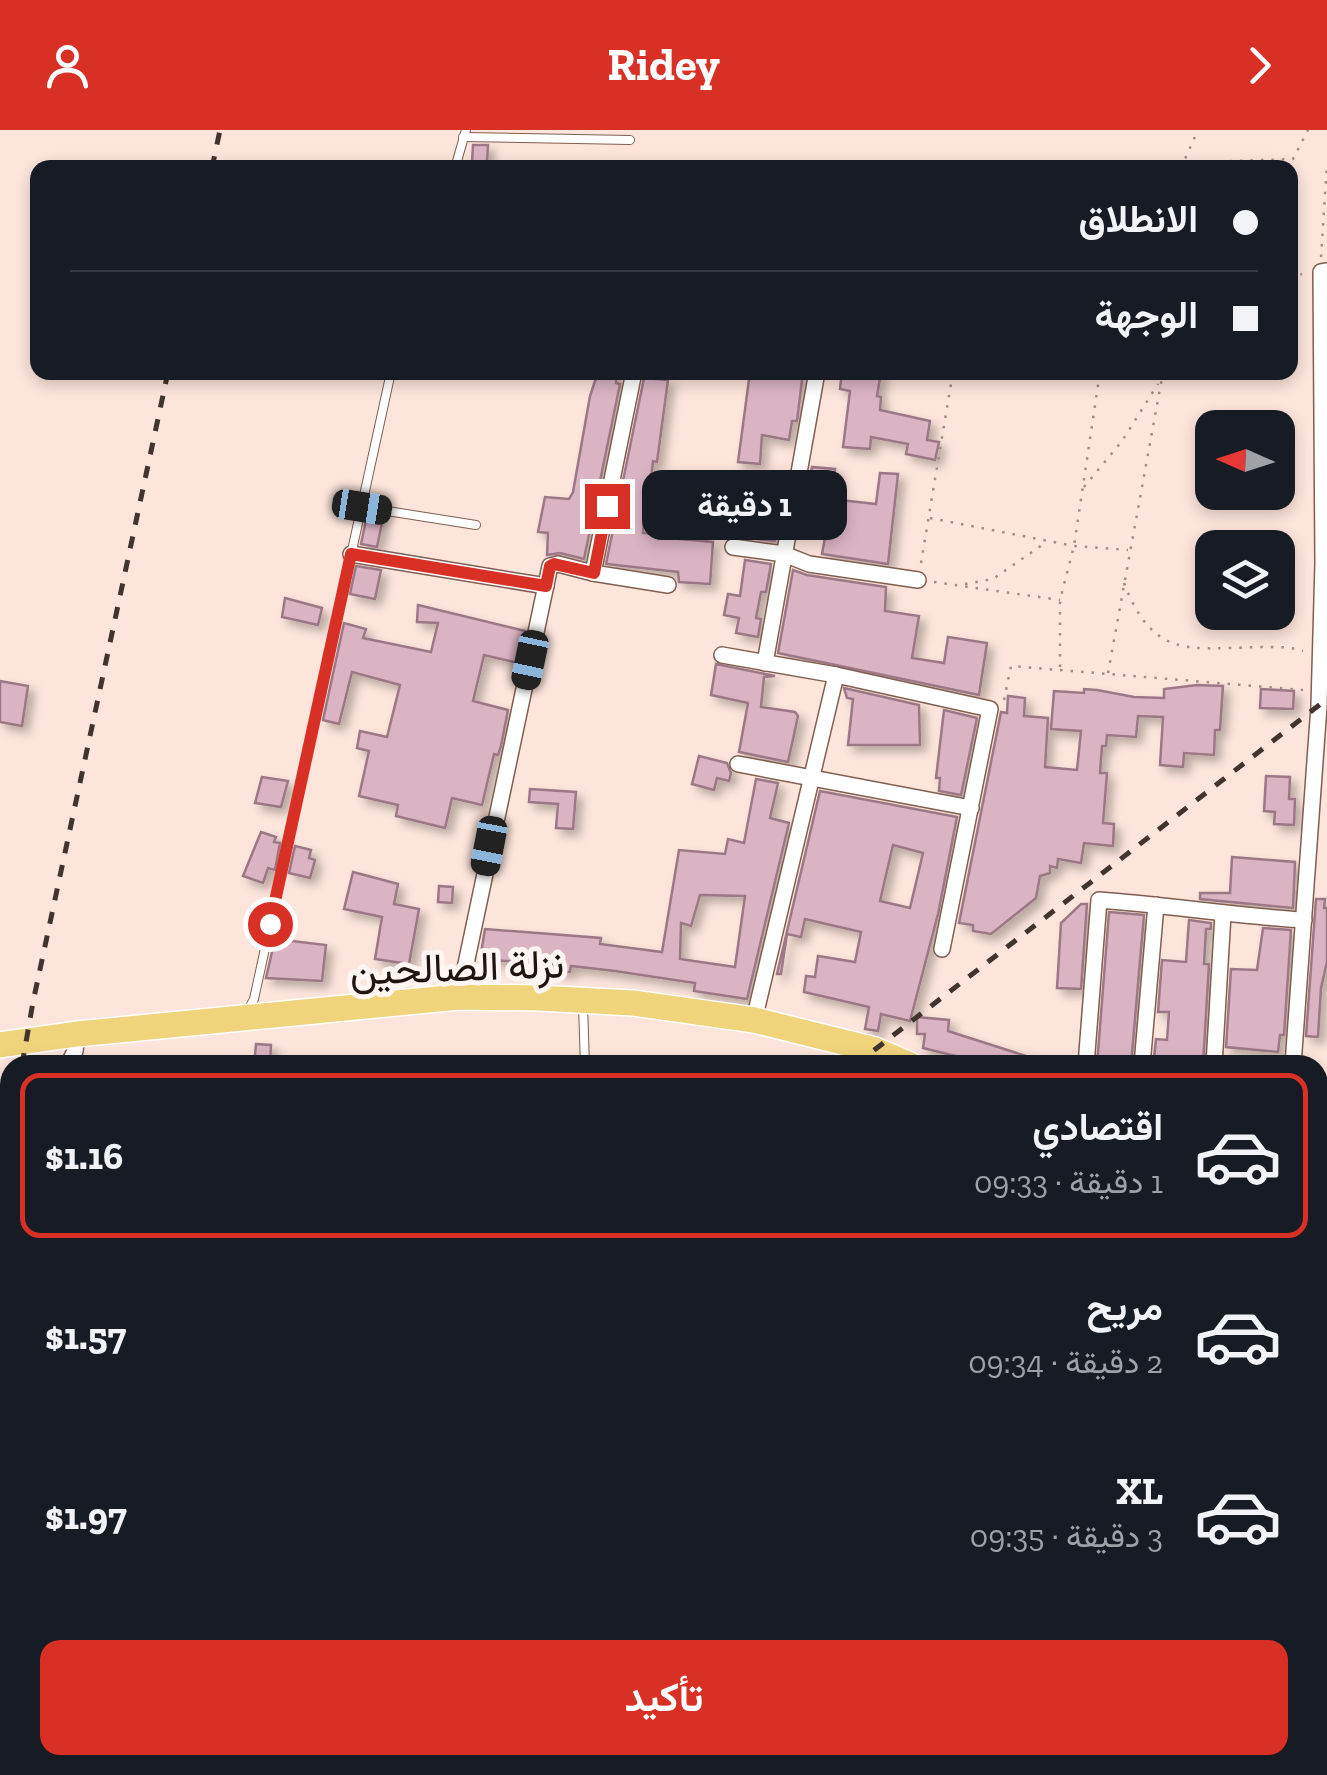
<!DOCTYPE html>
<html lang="ar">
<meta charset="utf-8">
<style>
body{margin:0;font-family:"Zilla Slab",Vazirmatn,serif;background:#20242c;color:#f1f3f6;direction:rtl;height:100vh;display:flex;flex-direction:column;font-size:38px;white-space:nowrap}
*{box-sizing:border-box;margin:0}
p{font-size:32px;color:#9ea1a6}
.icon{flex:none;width:55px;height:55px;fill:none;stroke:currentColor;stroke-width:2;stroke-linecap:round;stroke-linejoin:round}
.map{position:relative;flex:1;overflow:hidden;direction:ltr}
.details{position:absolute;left:0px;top:925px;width:1328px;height:720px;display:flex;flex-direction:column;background:#171b24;border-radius:30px 30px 0 0;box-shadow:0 5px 15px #0003;direction:rtl}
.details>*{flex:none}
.banner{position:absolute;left:30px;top:30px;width:1268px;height:220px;border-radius:20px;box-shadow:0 5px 15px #0003;direction:rtl;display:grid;align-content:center;height:220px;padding:0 40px;background:#171b24}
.needle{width:65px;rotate:273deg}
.controls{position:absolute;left:1195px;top:280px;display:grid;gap:20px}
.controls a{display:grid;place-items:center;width:100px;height:100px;border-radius:20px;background:#171b24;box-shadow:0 5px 15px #0003;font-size:50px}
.end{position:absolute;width:45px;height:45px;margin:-22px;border:12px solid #d93025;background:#fff;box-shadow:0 0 0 5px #fff}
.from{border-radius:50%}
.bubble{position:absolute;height:70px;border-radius:20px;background:#171b24;box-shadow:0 5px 15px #0003;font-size:32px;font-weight:700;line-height:70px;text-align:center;direction:rtl}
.car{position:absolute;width:30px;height:60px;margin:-30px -15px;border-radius:12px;box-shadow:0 0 8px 2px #0007;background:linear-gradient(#222 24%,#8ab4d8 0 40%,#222 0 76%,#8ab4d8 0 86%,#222 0)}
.banner b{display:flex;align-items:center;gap:35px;height:95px;font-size:38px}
.banner b+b{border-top:2px solid #363941}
.banner i{width:25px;height:25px;background:#f1f3f6}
ul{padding:18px 0 0;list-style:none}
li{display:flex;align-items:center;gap:30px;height:165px;margin:0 20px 15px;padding:0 20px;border:5px solid transparent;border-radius:20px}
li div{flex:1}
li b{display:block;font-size:38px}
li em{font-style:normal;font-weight:700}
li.selected{border-color:#d93025}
li>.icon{width:90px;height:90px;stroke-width:1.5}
.cta{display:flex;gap:20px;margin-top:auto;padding:20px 40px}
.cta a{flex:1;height:115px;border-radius:20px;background:#d93025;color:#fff;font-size:40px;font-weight:700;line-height:115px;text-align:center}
header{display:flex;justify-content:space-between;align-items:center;height:130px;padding:0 40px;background:#d93025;color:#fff;font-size:45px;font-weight:700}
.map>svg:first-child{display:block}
</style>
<header><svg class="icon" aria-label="forward" viewBox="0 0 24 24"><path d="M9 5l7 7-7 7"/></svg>Ridey<svg class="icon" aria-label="person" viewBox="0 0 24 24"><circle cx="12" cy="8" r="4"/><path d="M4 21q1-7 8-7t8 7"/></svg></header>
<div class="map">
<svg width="1327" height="1645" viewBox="0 0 1327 1645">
<defs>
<filter id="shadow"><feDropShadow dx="6" dy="6" stdDeviation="5" flood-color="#0004"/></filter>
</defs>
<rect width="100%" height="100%" fill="#fde5dc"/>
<g fill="#dbb4c3" stroke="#9c7887" stroke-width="2.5" fill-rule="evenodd" filter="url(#shadow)">
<polygon points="473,15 488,15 487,32 472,32"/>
<polygon points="598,242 617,242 616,253 620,254 584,429 560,423 547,425 548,403 538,402 545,367 569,369 573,362 590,266"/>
<polygon points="750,242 803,242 797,291 792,291 789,310 762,305 760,334 738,332"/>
<polygon points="842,242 881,242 877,266 881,267 880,280 930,291 927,310 939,312 935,330 906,324 908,314 871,307 870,319 843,317 850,261 840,259"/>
<polygon points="644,248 668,250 657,332 653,331 650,358 646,357 643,403 659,404 659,407 713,412 710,454 679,452 678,442 606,434"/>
<polygon points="812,337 835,339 833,367 807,364"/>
<polygon points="880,343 898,344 888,434 822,424 832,369 876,374"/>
<polygon points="757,380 780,384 775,411 747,408 749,397 755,397"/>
<polygon points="367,385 383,388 377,417 361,414"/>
<polygon points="745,430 771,434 766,462 761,462 756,488 761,489 758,507 736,503 739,488 724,485 728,464 740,466"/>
<polygon points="356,436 381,440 375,469 350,464"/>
<polygon points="793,440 807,445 886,457 885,481 919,486 912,528 944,533 948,507 987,513 979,565 778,523"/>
<polygon points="285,468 322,478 318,495 282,487"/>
<polygon points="418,475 525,501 518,533 484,525 473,571 508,580 501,616 498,625 494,624 482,675 452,668 445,698 396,686 398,675 359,666 369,621 357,618 360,601 387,607 400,555 352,542 339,594 323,590 344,493 366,499 363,508 431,522 438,493 417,492"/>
<polygon points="716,534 775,546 764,547 761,577 795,582 798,586 788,632 739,622 748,573 711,565"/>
<polygon points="0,551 28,556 22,596 0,592"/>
<polygon points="1197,555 1223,556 1220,600 1215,600 1214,625 1184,623 1183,637 1160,635 1163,587 1138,586 1136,607 1107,605 1106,616 1102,616 1100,643 1107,643 1103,693 1114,694 1113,716 1084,713 1081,733 1058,729 1057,738 1050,736 1050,743 1040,746 1036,768 991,804 973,801 973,795 959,793 1001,582 1007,583 1008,566 1025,568 1024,586 1048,588 1045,637 1077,640 1081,601 1051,599 1054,561 1084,563 1084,559 1097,560 1134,567 1164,568 1164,559"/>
<polygon points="844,558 919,575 920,615 848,615 853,569 847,568"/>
<polygon points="1261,559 1294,561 1293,579 1260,578"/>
<polygon points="944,580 977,588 961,665 939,661 940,648 936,648"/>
<polygon points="699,626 727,633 731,643 729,651 717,648 714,660 692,654"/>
<polygon points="1266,646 1290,647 1289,669 1295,669 1294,695 1274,694 1275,682 1264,681"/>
<polygon points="262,647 288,651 281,677 255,673"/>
<path d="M756,649L778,653L770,688L789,693L747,869L694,861L695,853L615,841L571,836L570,842L557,841V835L480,829L485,799L601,808L600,814L662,822L679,720L725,724L728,709L744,713ZM700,765L745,766L735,837L680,829L681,793L691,796Z"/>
<polygon points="530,659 576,662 573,699 556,698 558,674 529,672"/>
<path d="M820,661L957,687L938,784L910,891L881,884L878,901L865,899L869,877L804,862L806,846L815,847L818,826L855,832L861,802L805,789L801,807L787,804L781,844H777ZM893,715L923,723L910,778L880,771Z"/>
<polygon points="261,702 276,707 274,712 280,713 275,740 268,738 263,753 243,746"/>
<polygon points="295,716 311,720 309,728 315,730 310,748 289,743"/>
<polygon points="1232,727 1295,732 1293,778 1200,769 1200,763 1230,763"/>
<polygon points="353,742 398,754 394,774 419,779 409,834 375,829 382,787 344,779"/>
<polygon points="439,756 453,757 452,773 438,772"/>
<polygon points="1316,769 1325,769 1324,778 1327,778 1327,832 1321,858 1318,907 1306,906"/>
<polygon points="1081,774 1087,774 1081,859 1057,858 1061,793"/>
<polygon points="1109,782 1144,785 1131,935 1097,935"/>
<polygon points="1189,790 1211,793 1211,799 1206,799 1204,834 1209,834 1203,935 1177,935 1154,928 1156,909 1167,910 1169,882 1158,882 1162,830 1186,832"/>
<polygon points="1263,798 1291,800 1284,905 1280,905 1278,922 1226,917 1231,839 1257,840"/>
<polygon points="275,809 326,815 322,851 266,848"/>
<polygon points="917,887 949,890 948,901 1045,932 1044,935 992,935 923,918 925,904 917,904"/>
<polygon points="256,914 271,915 270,935 254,935"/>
</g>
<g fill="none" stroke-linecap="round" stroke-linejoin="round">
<defs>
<g id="service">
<polyline points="463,7 630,10"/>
<polyline points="455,38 466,0"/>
<polyline points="362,377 476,395"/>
<polyline points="583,875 585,935"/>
<polyline points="247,882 254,869 391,242"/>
</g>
<g id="minor">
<polyline points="733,417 784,424 809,434 918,450"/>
<polyline points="351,424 546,456"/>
<polyline points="593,443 668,455"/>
<polyline points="722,525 836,545 990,579 942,819"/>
<polyline points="765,533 817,242"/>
<polyline points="738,634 971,678"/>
<polyline points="459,867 550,436 558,434 593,443 634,242"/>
<polyline points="754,890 836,545"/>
<polyline points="68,935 75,921 77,904"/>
<path d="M1086,935L1099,770C1168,775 1235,786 1304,790"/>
<polyline points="1142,935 1156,775"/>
<polyline points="1214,935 1223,784"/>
<polyline points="1293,935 1319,576 1323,433 1321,142 1327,141"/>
<polyline points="1318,1432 1323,1361"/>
<polyline points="329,1635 332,1645"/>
<polyline points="591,1635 623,1645"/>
<polyline points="845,1635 856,1645"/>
<polyline points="1094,1635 1094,1645"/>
<polyline points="401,1645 403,1635"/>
<polyline points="479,1645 482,1635"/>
<polyline points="563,1645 565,1635"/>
<polyline points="866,1645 866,1635"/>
<polyline points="936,1645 937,1635"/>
<polyline points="1010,1645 1010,1635"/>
<polyline points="1196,1645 1198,1635"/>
<polyline points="1300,1645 1300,1635"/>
</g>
<g id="primary">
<polyline points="0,915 77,904 459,867 538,868 633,873 754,890 875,920 910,935"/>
<polyline points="1318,1068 1327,1071"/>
</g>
</defs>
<use href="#service" stroke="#805e50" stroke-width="10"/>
<use href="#minor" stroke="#805e50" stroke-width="18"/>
<use href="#primary" stroke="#fff" stroke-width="28"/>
<g stroke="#a18d86" stroke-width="2.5" stroke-dasharray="2.5 8" stroke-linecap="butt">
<polyline points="1030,38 1293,29 1308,0"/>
<polyline points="1181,38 1198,0"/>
<polyline points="1321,127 1327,34"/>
<polyline points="1290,146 1302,144"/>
<polyline points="1084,357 1122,311 1158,254"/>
<polyline points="930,388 1074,416 1128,420"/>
<polyline points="921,433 953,242"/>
<polyline points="934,452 1060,470"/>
<path d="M1124,453C1153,528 1187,519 1257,517C1272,517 1288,516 1303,521"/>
<polyline points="965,454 993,449 1045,413"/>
<polyline points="1060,537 1060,470 1074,416 1100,242"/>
<polyline points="1108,543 1163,242"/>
<polyline points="1004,570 1011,536 1303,560"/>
</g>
<use href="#service" stroke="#fff" stroke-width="8"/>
<use href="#minor" stroke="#fff" stroke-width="15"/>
<use href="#primary" stroke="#efd47c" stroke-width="25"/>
<g stroke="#41332d" stroke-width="5" stroke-dasharray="12 12" stroke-linecap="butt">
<polyline points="212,38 220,0"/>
<polyline points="22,935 33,872 168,242"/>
<polyline points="855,935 1327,569"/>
<polyline points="0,1044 10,997"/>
<polyline points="0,1604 10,1594"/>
</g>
</g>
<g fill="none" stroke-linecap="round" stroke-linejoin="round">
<polyline stroke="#d93025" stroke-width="12" points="270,794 351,424 546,456 550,436 554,434 594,443 607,376"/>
</g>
<g text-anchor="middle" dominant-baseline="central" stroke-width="10" stroke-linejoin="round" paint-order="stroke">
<g font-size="40" fill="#21140f" stroke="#fff6f3">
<text transform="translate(457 837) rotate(-2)">نزلة الصالحين</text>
</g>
</g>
</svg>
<div class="controls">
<a><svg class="needle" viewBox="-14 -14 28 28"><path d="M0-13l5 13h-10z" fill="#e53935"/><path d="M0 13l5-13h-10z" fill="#9ea1a6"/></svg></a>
<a><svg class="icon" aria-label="layers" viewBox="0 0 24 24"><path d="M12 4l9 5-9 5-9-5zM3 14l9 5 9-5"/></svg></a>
</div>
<i class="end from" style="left:270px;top:794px"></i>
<i class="end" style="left:607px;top:376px"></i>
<div class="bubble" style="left:642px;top:340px;width:205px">1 دقيقة</div>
<i class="car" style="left:362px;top:377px;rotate:99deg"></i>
<i class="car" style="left:530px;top:530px;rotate:192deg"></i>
<i class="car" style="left:489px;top:716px;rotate:191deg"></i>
<div class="banner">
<b><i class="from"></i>الانطلاق</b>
<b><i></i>الوجهة</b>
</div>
<section class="details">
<ul>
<li class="selected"><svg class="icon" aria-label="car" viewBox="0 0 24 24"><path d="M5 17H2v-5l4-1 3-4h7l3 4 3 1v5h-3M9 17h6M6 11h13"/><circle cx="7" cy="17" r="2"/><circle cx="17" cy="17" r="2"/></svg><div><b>اقتصادي</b><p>1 دقيقة · 09:33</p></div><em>$1.16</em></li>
<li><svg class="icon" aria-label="car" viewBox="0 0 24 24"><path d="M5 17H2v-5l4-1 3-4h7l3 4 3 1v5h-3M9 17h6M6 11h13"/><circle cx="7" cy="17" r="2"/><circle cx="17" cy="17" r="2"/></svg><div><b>مريح</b><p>2 دقيقة · 09:34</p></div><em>$1.57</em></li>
<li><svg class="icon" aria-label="car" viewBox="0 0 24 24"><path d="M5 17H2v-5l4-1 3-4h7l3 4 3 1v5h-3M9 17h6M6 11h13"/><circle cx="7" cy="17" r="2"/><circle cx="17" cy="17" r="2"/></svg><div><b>XL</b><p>3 دقيقة · 09:35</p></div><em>$1.97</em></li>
</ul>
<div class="cta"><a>تأكيد</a></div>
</section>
</div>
